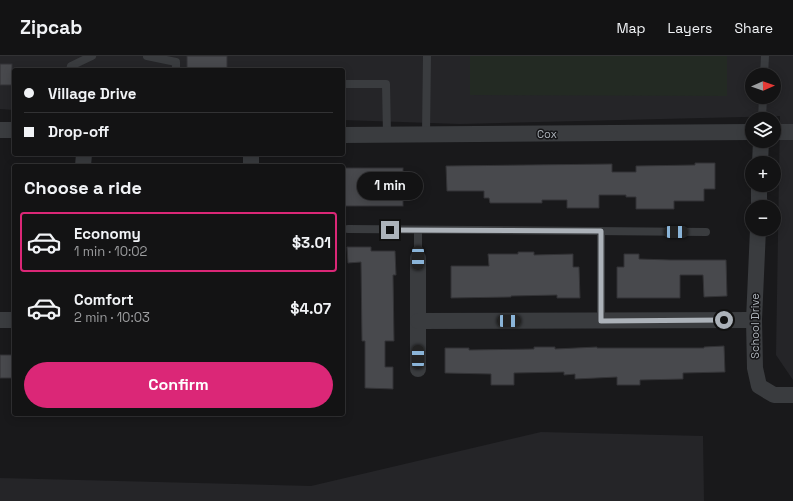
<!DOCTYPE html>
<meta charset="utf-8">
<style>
body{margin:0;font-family:"Space Grotesk",sans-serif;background:#1c1c1d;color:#f1f3f6;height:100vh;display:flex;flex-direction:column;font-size:15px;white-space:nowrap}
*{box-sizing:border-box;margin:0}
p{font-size:13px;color:#9d9ea0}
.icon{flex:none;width:22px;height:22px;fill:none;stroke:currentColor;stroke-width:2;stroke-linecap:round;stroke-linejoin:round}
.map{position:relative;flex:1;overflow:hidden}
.details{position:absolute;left:12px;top:108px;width:333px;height:252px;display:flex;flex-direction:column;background:#131314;border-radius:4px;box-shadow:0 2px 10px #0003,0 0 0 1px #323234}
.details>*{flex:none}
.banner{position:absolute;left:12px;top:12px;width:333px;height:88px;border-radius:4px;box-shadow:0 2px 10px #0003,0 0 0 1px #323234;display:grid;align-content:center;height:88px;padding:0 12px;background:#131314}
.needle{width:26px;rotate:88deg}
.fabs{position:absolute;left:745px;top:12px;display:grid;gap:8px}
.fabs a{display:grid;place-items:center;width:36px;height:36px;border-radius:50%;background:#131314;box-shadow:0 2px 10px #0003,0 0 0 1px #323234;font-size:20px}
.end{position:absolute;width:18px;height:18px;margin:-9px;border:5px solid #acb2b9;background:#111;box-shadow:0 0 0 2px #111}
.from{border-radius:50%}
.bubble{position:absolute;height:28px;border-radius:14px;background:#131314;box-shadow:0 2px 10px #0003,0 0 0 1px #323234;font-size:13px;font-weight:700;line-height:28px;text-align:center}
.car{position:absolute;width:12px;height:24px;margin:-12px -6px;border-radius:5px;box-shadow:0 0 3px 1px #0007;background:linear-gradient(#222 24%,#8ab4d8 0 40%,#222 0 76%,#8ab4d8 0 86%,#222 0)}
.banner b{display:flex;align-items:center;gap:14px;height:38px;font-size:15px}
.banner b+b{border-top:1px solid #323234}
.banner i{width:10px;height:10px;background:#f1f3f6}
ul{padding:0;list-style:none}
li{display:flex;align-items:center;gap:12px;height:60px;margin:0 8px 6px;padding:0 4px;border:2px solid transparent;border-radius:4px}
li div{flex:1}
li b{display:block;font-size:15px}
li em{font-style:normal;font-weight:700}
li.on{border-color:#db2777}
li>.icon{width:36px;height:36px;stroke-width:1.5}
h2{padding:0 12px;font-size:18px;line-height:48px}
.action{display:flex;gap:8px;margin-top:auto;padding:8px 12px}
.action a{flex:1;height:46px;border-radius:24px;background:#db2777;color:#fff;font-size:16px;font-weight:700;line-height:46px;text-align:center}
header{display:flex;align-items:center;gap:24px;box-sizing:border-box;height:56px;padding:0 20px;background:#131314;border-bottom:1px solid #323234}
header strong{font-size:19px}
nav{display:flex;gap:22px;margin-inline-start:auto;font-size:14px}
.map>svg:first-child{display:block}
</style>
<header>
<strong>Zipcab</strong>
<nav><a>Map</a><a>Layers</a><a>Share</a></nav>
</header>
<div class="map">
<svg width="793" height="445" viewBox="0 0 793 445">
<rect width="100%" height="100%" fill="#19191b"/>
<g fill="#252528" fill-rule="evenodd">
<path d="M0,0H793V324L776,299L780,60L460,68L343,64V14H14V54L0,53ZM752,19H774V41H752Z"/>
<polygon points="541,376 703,380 704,445 0,445 0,422 311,430"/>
</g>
<polygon fill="#232a23" points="470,0 727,0 727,40 470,39"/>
<g fill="#48494d" stroke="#333336">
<rect x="187" y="0" width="40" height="14"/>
<rect x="0" y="8" width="12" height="21"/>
<polygon points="695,107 715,107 715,133 704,133 704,145 674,145 674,153 636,153 636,141 626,141 626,139 599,139 599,152 567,152 567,144 542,144 542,147 490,147 489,142 484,142 484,135 447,135 446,110 612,108 612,116 636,116 636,110 695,109"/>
<rect x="343" y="112" width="60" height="38"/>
<polygon points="347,191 371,191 371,195 395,195 396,219 393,219 394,285 385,285 385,311 393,311 393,333 365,332 365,285 362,285 361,206 348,207"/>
<polygon points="518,196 534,196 534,199 573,198 573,211 579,211 580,242 557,242 557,239 511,240 511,241 451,242 451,210 489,210 488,198 518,198"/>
<polygon points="624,198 639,198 639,203 670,204 726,204 727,240 704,241 703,219 680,219 680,242 617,242 617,211 624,211"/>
<polygon points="724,290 725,316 683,317 683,323 640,324 640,329 617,329 617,321 575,323 575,318 564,319 564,316 514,317 514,329 491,329 491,318 445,317 445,292 469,292 469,294 534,293 534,291 555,291 555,293 597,291 597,292 704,292 704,291"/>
<rect x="0" y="299" width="14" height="23"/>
</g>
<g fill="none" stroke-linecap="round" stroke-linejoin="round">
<g stroke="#3a3c3f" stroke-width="8">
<polyline points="147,0 176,6 176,14"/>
<polyline points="70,14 71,10 92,0"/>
<polyline points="764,19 765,0"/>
<polyline points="343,28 386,28 387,79"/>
<polyline points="762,63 763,41"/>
<polyline points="426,78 427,0"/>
<polyline points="348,173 706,176"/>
<polyline points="418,202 418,174"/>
<polyline points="601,265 601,175"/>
</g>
<g stroke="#3a3c3f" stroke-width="16">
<polyline points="0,74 14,74"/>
<polyline points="774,76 793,76"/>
<polyline points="343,79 752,76"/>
<polyline points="760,107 761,85"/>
<polyline points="83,110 84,98"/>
<polyline points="251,110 251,98"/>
<polyline points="759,151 759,129"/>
<polyline points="758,173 754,264 755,312 759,330 774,339 793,339"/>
<polyline points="418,202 418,313"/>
<polyline points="0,264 14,264"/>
<polyline points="418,265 754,264"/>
</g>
</g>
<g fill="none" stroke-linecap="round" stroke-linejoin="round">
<polyline stroke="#acb2b9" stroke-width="5" points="390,174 601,175 601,265 724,264"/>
</g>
<g text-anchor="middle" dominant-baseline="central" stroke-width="3" stroke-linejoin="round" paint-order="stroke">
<g font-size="11" fill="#acb2b9" stroke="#141416">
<text x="547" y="78">Cox</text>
<text transform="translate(755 270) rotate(-90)">School Drive</text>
</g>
</g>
</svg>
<div class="fabs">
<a><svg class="needle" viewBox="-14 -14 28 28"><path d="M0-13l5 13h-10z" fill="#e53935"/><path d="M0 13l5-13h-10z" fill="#9d9ea0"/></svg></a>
<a><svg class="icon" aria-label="layers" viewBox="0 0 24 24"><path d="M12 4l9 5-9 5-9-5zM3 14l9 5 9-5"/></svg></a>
<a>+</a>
<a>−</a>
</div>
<i class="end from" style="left:724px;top:264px"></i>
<i class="end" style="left:390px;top:174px"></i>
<div class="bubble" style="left:357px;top:116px;width:66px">1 min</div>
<i class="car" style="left:676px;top:176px;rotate:90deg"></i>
<i class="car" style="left:418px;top:202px;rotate:180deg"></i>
<i class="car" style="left:509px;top:265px;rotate:90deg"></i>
<i class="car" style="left:418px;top:301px;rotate:0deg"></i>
<div class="banner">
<b><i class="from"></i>Village Drive</b>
<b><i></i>Drop-off</b>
</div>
<section class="details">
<h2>Choose a ride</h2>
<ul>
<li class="on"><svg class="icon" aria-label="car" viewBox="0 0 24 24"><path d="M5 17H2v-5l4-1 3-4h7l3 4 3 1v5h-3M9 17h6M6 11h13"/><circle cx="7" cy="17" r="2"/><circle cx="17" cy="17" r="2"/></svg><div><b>Economy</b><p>1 min · 10:02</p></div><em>$3.01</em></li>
<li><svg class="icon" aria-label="car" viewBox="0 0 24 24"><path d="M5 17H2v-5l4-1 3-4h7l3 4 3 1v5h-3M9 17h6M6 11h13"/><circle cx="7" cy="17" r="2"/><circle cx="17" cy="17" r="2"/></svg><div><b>Comfort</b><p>2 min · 10:03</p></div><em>$4.07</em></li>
</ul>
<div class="action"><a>Confirm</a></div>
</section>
</div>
